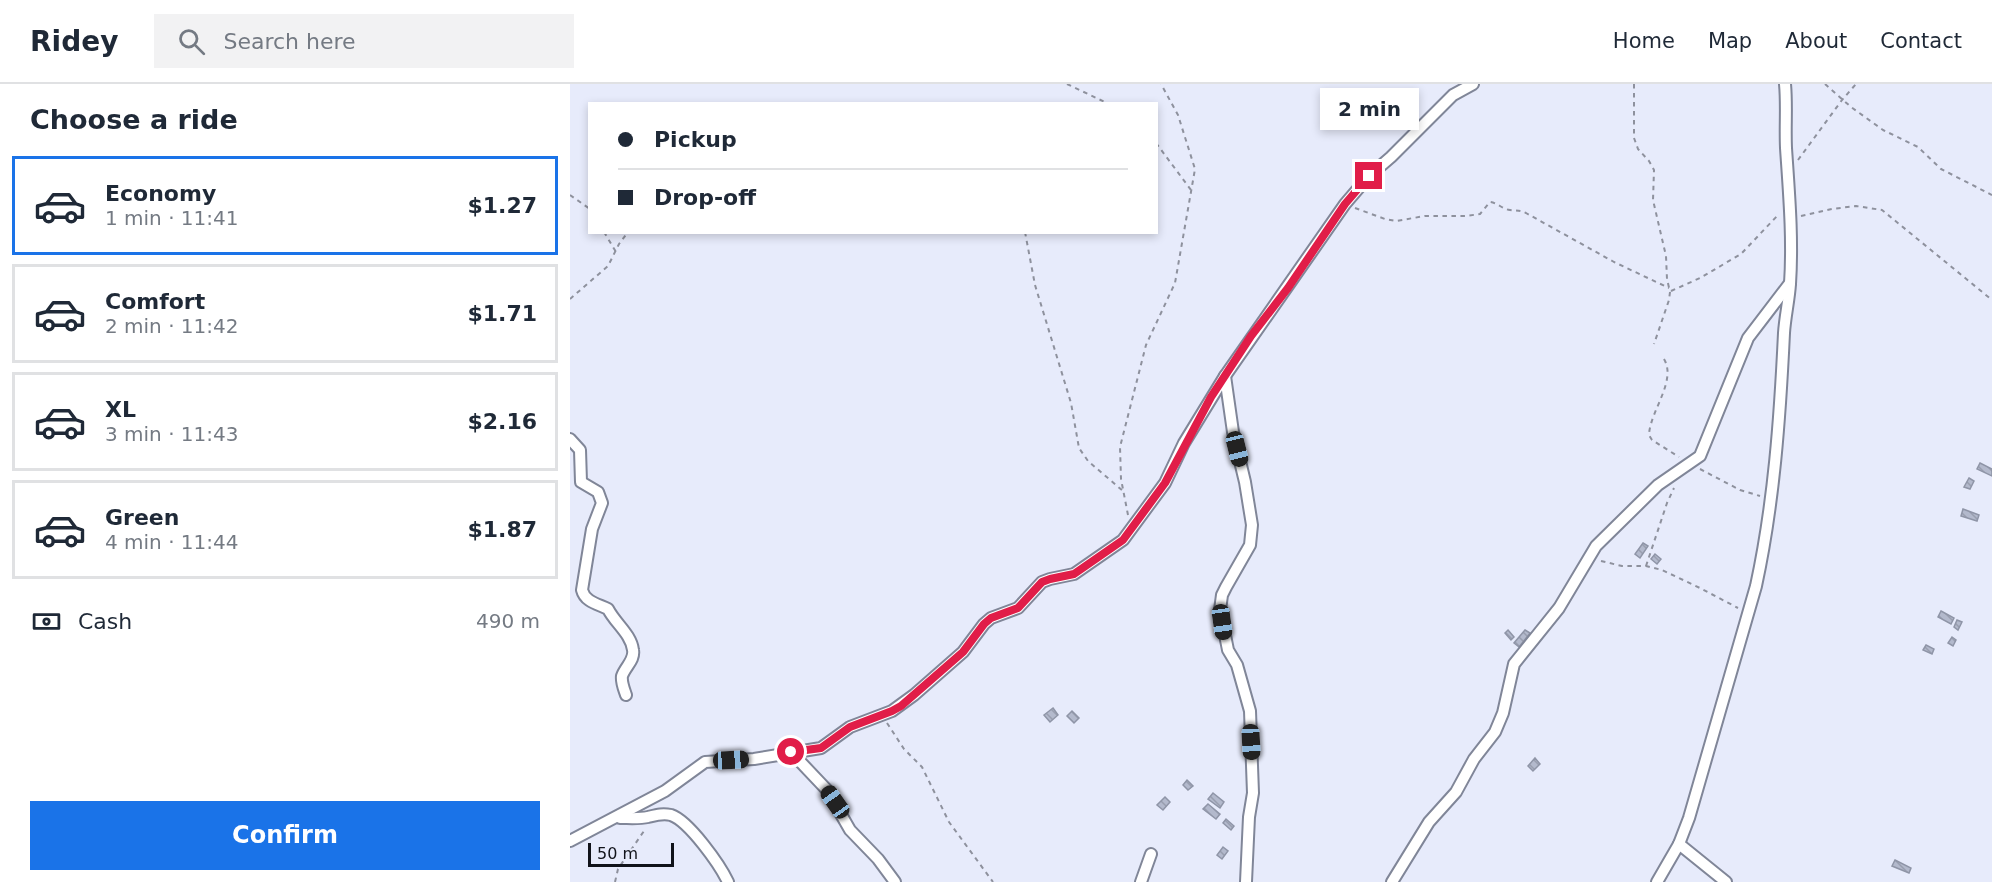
<!DOCTYPE html>
<meta charset="utf-8">
<style>
body{margin:0;font-family:"DejaVu Sans",sans-serif;background:#f2f2f3;color:#1f2937;height:100vh;display:flex;flex-direction:column;font-size:22px;white-space:nowrap}
*{box-sizing:border-box;margin:0}
p{font-size:20px;color:#747a83}
.icon{flex:none;width:33px;height:33px;fill:none;stroke:currentColor;stroke-width:2;stroke-linecap:round;stroke-linejoin:round}
.map{position:relative;flex:1;overflow:hidden}
.side{display:flex;flex-direction:column;background:#fff;width:570px}
.side>*{flex:none}
.guide{position:absolute;left:18px;top:18px;width:570px;height:132px;border-radius:0px;box-shadow:0 3px 9px #0003;display:grid;align-content:center;height:132px;padding:0 30px;background:#fff}
.scale{position:absolute;left:18px;bottom:15px;width:86px;box-sizing:border-box;padding-left:6px;border:3px solid #11131a;border-top:0;font-size:16px;line-height:21px;white-space:nowrap;color:#11131a;-webkit-text-stroke:4px #e7ebfb;paint-order:stroke}
.end{position:absolute;width:27px;height:27px;margin:-14px;border:8px solid #e11d48;background:#fff;box-shadow:0 0 0 3px #fff}
.from{border-radius:50%}
.bubble{position:absolute;height:42px;border-radius:0px;background:#fff;box-shadow:0 3px 9px #0003;font-size:20px;font-weight:800;line-height:42px;text-align:center}
.car{position:absolute;width:18px;height:36px;margin:-18px -9px;border-radius:8px;box-shadow:0 0 4px 2px #0007;background:linear-gradient(#222 24%,#8ab4d8 0 40%,#222 0 76%,#8ab4d8 0 86%,#222 0)}
.guide b{display:flex;align-items:center;gap:21px;height:57px;font-size:22px}
.guide b+b{border-top:2px solid #e0e1e3}
.guide i{width:15px;height:15px;background:#1f2937}
ul{padding:0;list-style:none}
li{display:flex;align-items:center;gap:18px;height:99px;margin:0 12px 9px;padding:0 18px;border:3px solid #e0e1e3;border-radius:0px}
li div{flex:1}
li b{display:block;font-size:22px}
li em{font-style:normal;font-weight:800}
li.selected{border-color:#1a73e8}
li>.icon{width:54px;height:54px;stroke-width:1.5}
h2{padding:0 30px;font-size:27px;line-height:72px}
.pay{display:flex;align-items:center;gap:15px;height:66px;padding:0 30px;font-size:22px}
.pay p{margin-inline-start:auto}
.action{display:flex;gap:12px;margin-top:auto;padding:12px 30px}
.action a{flex:1;height:69px;border-radius:0px;background:#1a73e8;color:#fff;font-size:24px;font-weight:800;line-height:69px;text-align:center}
header{display:flex;align-items:center;gap:36px;box-sizing:border-box;height:84px;padding:0 30px;background:#fff;border-bottom:2px solid #e0e1e3}
header strong{font-size:28px}
nav{display:flex;gap:33px;margin-inline-start:auto;font-size:21px}
.search{width:420px;height:54px;background:#f2f2f3;display:flex;align-items:center;gap:15px;box-sizing:border-box;padding:0 21px;border-radius:0px;color:#747a83;font-size:22px}
main{display:flex;flex:1;min-height:0}
.map>svg:first-child{display:block}
</style>
<header>
<strong>Ridey</strong>
<div class="search"><svg class="icon" aria-label="search" viewBox="0 0 24 24"><circle cx="10" cy="10" r="6"/><path d="M15 15l6 6"/></svg>Search here</div>
<nav><a>Home</a><a>Map</a><a>About</a><a>Contact</a></nav>
</header>
<main>
<section class="side">
<h2>Choose a ride</h2>
<ul>
<li class="selected"><svg class="icon" aria-label="car" viewBox="0 0 24 24"><path d="M5 17H2v-5l4-1 3-4h7l3 4 3 1v5h-3M9 17h6M6 11h13"/><circle cx="7" cy="17" r="2"/><circle cx="17" cy="17" r="2"/></svg><div><b>Economy</b><p>1 min · 11:41</p></div><em>$1.27</em></li>
<li><svg class="icon" aria-label="car" viewBox="0 0 24 24"><path d="M5 17H2v-5l4-1 3-4h7l3 4 3 1v5h-3M9 17h6M6 11h13"/><circle cx="7" cy="17" r="2"/><circle cx="17" cy="17" r="2"/></svg><div><b>Comfort</b><p>2 min · 11:42</p></div><em>$1.71</em></li>
<li><svg class="icon" aria-label="car" viewBox="0 0 24 24"><path d="M5 17H2v-5l4-1 3-4h7l3 4 3 1v5h-3M9 17h6M6 11h13"/><circle cx="7" cy="17" r="2"/><circle cx="17" cy="17" r="2"/></svg><div><b>XL</b><p>3 min · 11:43</p></div><em>$2.16</em></li>
<li><svg class="icon" aria-label="car" viewBox="0 0 24 24"><path d="M5 17H2v-5l4-1 3-4h7l3 4 3 1v5h-3M9 17h6M6 11h13"/><circle cx="7" cy="17" r="2"/><circle cx="17" cy="17" r="2"/></svg><div><b>Green</b><p>4 min · 11:44</p></div><em>$1.87</em></li>
</ul>
<div class="pay"><svg class="icon" aria-label="cash" viewBox="0 0 24 24"><path d="M3 7h18v10H3z"/><circle cx="12" cy="12" r="2"/></svg>Cash<p>490 m</p></div>
<div class="action"><a>Confirm</a></div>
</section>
<div class="map">
<svg width="1422" height="798" viewBox="0 0 1422 798">
<defs>
<pattern id="building-back-hatch" width="6" height="6" patternUnits="userSpaceOnUse" patternTransform="scale(1.5)"><rect width="6" height="6" fill="#b3b9cc"/><path d="M-1 5l2 2M0 0l6 6M5-1l2 2" fill="none" stroke="#999eaf"/></pattern>
</defs>
<rect width="100%" height="100%" fill="#e7ebfb"/>
<g fill="url(#building-back-hatch)" stroke="#8f95a7" stroke-width="1.5">
<polygon points="1410,379 1422,385 1422,392 1407,385"/>
<polygon points="1399,394 1404,397 1400,405 1394,403"/>
<polygon points="1393,425 1409,431 1407,437 1391,432"/>
<polygon points="1073,459 1078,462 1070,474 1065,470"/>
<polygon points="1085,470 1091,475 1087,480 1081,475"/>
<polygon points="1371,527 1384,534 1381,540 1368,533"/>
<polygon points="1387,536 1392,538 1388,546 1384,543"/>
<polygon points="938,546 944,553 941,556 935,549"/>
<polygon points="955,546 960,549 949,563 944,559"/>
<polygon points="1382,553 1386,556 1383,562 1378,559"/>
<polygon points="1356,561 1364,565 1362,570 1353,566"/>
<polygon points="483,624 488,631 480,638 474,631"/>
<polygon points="502,627 509,634 504,639 497,632"/>
<polygon points="965,674 970,680 963,687 958,682"/>
<polygon points="617,696 623,702 618,706 613,701"/>
<polygon points="643,709 654,718 650,724 638,715"/>
<polygon points="595,713 600,718 593,726 587,721"/>
<polygon points="638,720 650,730 646,735 633,725"/>
<polygon points="656,735 664,742 661,746 653,739"/>
<polygon points="653,763 658,767 652,775 647,771"/>
<polygon points="1325,776 1341,784 1339,789 1322,782"/>
</g>
<g fill="none" stroke-linecap="round" stroke-linejoin="round">
<defs>
<g id="minor">
<polyline points="655,292 663,348 675,398 682,441 680,461 656,503 652,511 650,526 658,566 667,581 680,627 683,709 679,733 676,798"/>
<path d="M0,355L10,366L11,398L28,408L32,419L22,445L12,506C15,518 28,520 38,525C45,539 61,550 63,566C65,576 55,583 52,592C51,598 54,605 56,611"/>
<polyline points="221,668 257,706 280,746 308,775 325,798"/>
<path d="M50,734C59,734 69,735 78,733C86,731 92,729 101,731C119,737 150,781 158,798"/>
<polyline points="0,757 95,707 135,678 184,675 251,664 280,643 322,627 344,611 393,568 414,540 421,534 448,524 472,498 480,495 504,490 553,456 595,399 614,359 655,292 775,120 799,92 821,73 883,11 903,0"/>
<polyline points="1109,760 1156,798"/>
<polyline points="571,798 581,770"/>
<polyline points="822,798 859,738 886,708 904,675 925,648 933,629 944,580 989,524 1026,462 1088,401 1130,372 1178,254 1220,199"/>
<path d="M1087,798L1109,760L1119,734L1186,502C1204,419 1210,334 1214,249C1215,233 1219,216 1220,200C1223,154 1219,109 1216,64C1215,42 1217,21 1215,0"/>
</g>
</defs>
<use href="#minor" stroke="#808698" stroke-width="14"/>
<g stroke="#8e919d" stroke-width="2" stroke-dasharray="4.5 4.5" stroke-linecap="butt">
<polyline points="497,0 539,20"/>
<polyline points="1064,0 1064,54 1068,65 1079,77 1084,86 1083,116 1096,172 1097,195 1100,208 1099,216 1084,260"/>
<polyline points="1255,0 1281,23 1313,46 1348,63 1371,85 1422,111"/>
<polyline points="586,59 621,106"/>
<polyline points="1228,76 1272,16 1286,0"/>
<polyline points="0,111 20,125"/>
<path d="M785,124L815,135L826,137L855,132H896L910,130L920,118C928,119 932,125 940,126C947,127 950,126 956,129L1044,178L1099,204"/>
<polyline points="1231,132 1262,125 1286,122 1312,126 1422,216"/>
<polyline points="34,148 46,168"/>
<polyline points="455,148 465,201 501,319 509,364 518,377 553,407"/>
<polyline points="1101,207 1130,194 1171,170 1209,130"/>
<polyline points="0,215 38,182 49,160 58,148"/>
<path d="M1094,275C1107,297 1080,327 1079,351L1082,356L1109,373"/>
<polyline points="1130,385 1170,406 1190,412"/>
<polyline points="558,431 551,395 550,363 576,261 605,199 625,85 608,31 591,0"/>
<polyline points="1031,477 1052,482 1076,482 1092,486 1130,504 1168,524"/>
<polyline points="1076,482 1097,419 1104,404"/>
<polyline points="317,639 334,665 352,683 379,738 423,798"/>
<polyline points="45,798 48,785 76,744"/>
</g>
<use href="#minor" stroke="#fff" stroke-width="10"/>
</g>
<g fill="none" stroke-linecap="round" stroke-linejoin="round">
<polyline stroke="#e11d48" stroke-width="8" points="221,668 251,664 280,643 322,627 331,622 393,568 414,540 421,534 448,524 472,498 480,495 504,490 553,456 595,399 641,313 681,252 718,204 775,120 799,92"/>
</g>
</svg>
<div class="scale">50 m</div>
<i class="end from" style="left:221px;top:668px"></i>
<i class="end" style="left:799px;top:92px"></i>
<div class="bubble" style="left:750px;top:4px;width:99px">2 min</div>
<i class="car" style="left:667px;top:365px;rotate:166deg"></i>
<i class="car" style="left:652px;top:538px;rotate:172deg"></i>
<i class="car" style="left:681px;top:658px;rotate:177deg"></i>
<i class="car" style="left:161px;top:676px;rotate:87deg"></i>
<i class="car" style="left:265px;top:718px;rotate:325deg"></i>
<div class="guide">
<b><i class="from"></i>Pickup</b>
<b><i></i>Drop-off</b>
</div>
</div>
</main>
